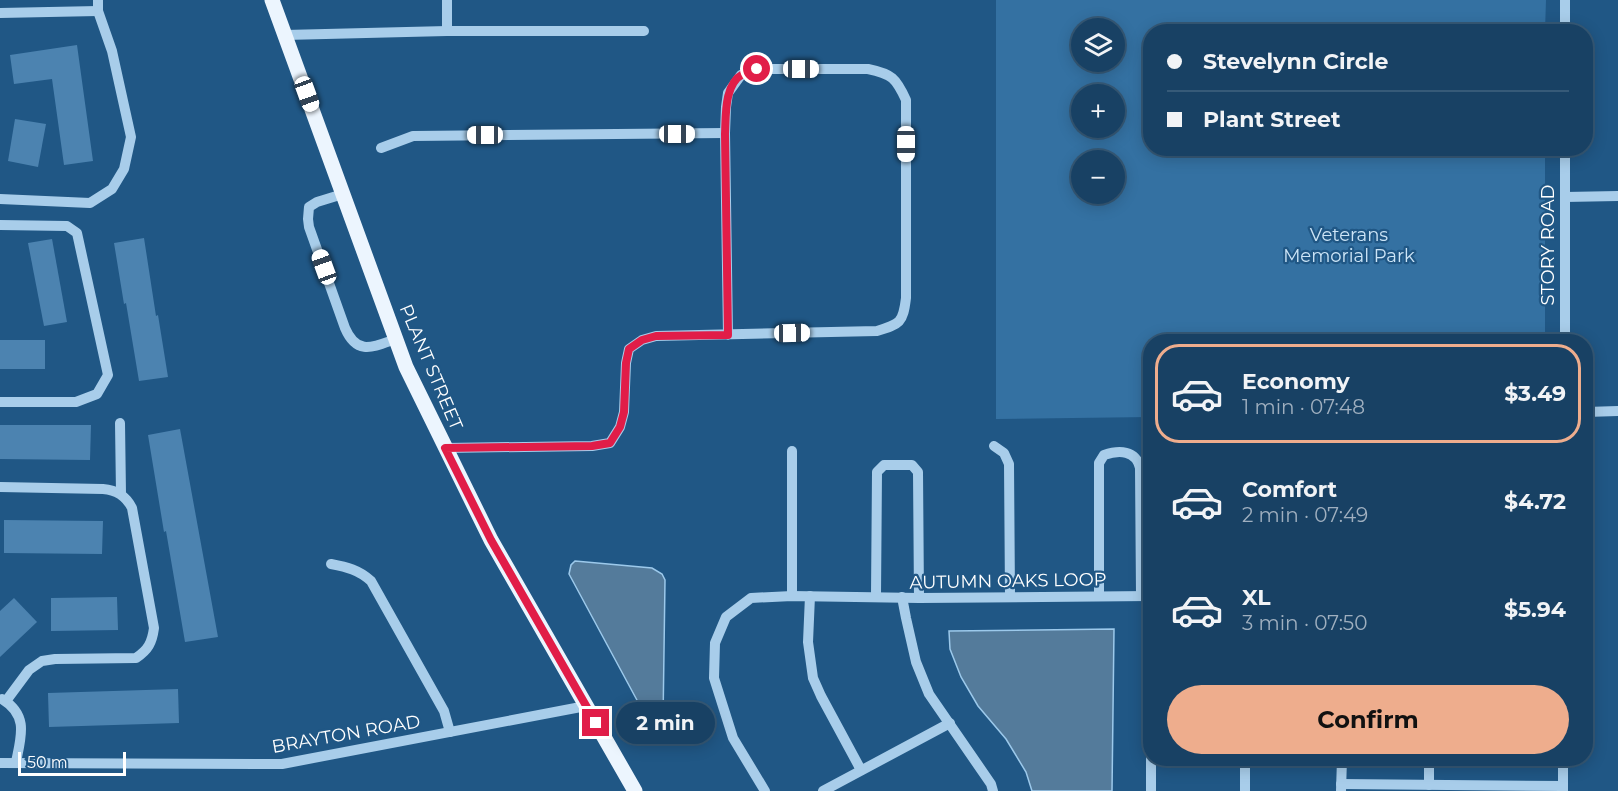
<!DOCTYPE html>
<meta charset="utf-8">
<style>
body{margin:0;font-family:Montserrat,sans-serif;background:#254c6d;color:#f1f3f6;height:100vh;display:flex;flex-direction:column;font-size:22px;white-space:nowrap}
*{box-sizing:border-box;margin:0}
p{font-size:20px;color:#9fafbf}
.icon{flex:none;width:33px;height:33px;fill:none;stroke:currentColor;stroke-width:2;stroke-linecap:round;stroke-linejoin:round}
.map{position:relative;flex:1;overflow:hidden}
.details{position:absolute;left:1143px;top:334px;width:450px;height:432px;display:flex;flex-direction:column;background:#184164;border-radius:24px;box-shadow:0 3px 15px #0003,0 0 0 2px #365a78}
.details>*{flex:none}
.banner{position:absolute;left:1143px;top:24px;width:450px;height:132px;border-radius:24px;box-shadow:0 3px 15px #0003,0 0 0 2px #365a78;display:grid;align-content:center;height:132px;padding:0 24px;background:#184164}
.tools{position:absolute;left:1071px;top:18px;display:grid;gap:12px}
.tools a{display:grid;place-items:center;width:54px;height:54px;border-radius:50%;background:#184164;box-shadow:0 3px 15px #0003,0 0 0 2px #365a78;font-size:30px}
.scale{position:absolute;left:18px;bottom:15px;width:108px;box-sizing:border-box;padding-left:6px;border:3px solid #fff;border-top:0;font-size:16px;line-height:21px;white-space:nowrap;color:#fff;-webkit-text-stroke:4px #205785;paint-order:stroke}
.end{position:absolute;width:27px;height:27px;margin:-14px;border:8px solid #e11d48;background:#fff;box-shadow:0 0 0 3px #fff}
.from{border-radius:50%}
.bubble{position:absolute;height:42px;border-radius:21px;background:#184164;box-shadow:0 3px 15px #0003,0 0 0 2px #365a78;font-size:20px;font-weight:700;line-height:42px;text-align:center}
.car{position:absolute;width:18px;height:36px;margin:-18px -9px;border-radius:8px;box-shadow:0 0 4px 2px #0007;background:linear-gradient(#fff 24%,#345 0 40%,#fff 0 76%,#345 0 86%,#fff 0)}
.banner b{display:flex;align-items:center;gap:21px;height:57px;font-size:22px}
.banner b+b{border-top:2px solid #365a78}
.banner i{width:15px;height:15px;background:#f1f3f6}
ul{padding:10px 0 0;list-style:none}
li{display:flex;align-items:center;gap:18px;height:99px;margin:0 12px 9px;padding:0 12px;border:3px solid transparent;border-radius:24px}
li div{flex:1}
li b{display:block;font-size:22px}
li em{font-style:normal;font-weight:700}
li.selected{border-color:#eead8d}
li>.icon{width:54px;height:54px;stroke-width:1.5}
.primary-button{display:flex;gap:12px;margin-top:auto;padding:12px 24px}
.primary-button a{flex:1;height:69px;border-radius:36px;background:#eead8d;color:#111;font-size:24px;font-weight:700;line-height:69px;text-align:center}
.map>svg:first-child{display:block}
</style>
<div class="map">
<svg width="1618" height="791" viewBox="0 0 1618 791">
<rect width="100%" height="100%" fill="#205785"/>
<path fill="#3471a2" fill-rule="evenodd" d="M996,0H1546L1545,31L1150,32V148L1545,149V342H1150V417L996,419ZM1114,28V62H1082V28ZM1114,94V128H1082V94ZM1114,160V194H1082V160Z"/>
<g fill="#547b9b" stroke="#9cc9eb" stroke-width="1.5">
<polygon points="575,561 652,568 662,574 665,580 663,722 661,726 652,728 569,574 571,565"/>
<polygon points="1114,629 1112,791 1032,791 1026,772 1006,739 978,706 961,677 950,649 949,631"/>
</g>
<g fill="#4c83b0">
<polygon points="77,45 93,161 64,165 52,79 14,84 10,55"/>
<polygon points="15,119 46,124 38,167 8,161"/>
<polygon points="144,238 156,316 158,315 168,377 139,381 126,303 124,304 114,243"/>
<polygon points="52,239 67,322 44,326 28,243"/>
<rect x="0" y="340" width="45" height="29"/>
<polygon points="0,425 91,425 90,460 0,459"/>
<polygon points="180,429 218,637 185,642 166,531 164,532 148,435"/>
<polygon points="4,520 103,521 102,554 4,553"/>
<polygon points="117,597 118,630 51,631 51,598"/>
<polygon points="14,598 37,622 0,657 0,611"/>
<polygon points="178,689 179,723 49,727 48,693"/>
</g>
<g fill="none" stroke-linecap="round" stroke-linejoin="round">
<g stroke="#a8cdea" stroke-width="10">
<polyline points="0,13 98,11"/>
<polyline points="447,31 447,0"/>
<polyline points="1565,32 1565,0"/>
<polyline points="285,35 447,31 644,31"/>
<polyline points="381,148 413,136 725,133"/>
<path d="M343,194L317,202L309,207L308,219L309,227L345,328C357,356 373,347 396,339"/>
<polyline points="1565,197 1618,196"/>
<polyline points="0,199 90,203 112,189 124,169 131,137 112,51 98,11 98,0"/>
<polyline points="0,225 67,226 77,233 108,375 97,394 76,402 0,402"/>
<polyline points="1565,342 1565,148"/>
<polyline points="1586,412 1618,411"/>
<polyline points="120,423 121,494"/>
<polyline points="994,446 1004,453 1009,464 1010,596"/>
<path d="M445,448L592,446L610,443L620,427L624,412L626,363L629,349L642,340L656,336L877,331C900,324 903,323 906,298V100C896,78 892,74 868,69H757L741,75L728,93L726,107L725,133L728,335"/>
<polyline points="792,451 792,596"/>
<path d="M0,487L103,489C117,490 126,496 132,508L154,628C152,643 148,650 136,658L55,659L42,661L29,670L6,701"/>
<path d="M331,564C347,567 359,570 371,581L444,711L450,732"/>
<polyline points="810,596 808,642 813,678 821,696 861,770"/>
<polyline points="876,596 877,472 884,465 912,465 918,472 919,598"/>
<path d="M1099,596V463L1104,455C1119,450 1136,450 1140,468L1141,595"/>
<polyline points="902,597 906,618 916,662 929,694 991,784 993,791"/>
<path d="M2,699C29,715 21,737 16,762"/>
<polyline points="0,763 282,764 586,706"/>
<polyline points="1341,784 1563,786"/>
<polyline points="1429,785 1429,759"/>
<polyline points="765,791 733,738 714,678 715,643 726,617 751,598 792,596 919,598 1150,596"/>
<polyline points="823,791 950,723"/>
<polyline points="1151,791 1151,759"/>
<polyline points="1245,791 1245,759"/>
<polyline points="1341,791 1342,759"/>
<polyline points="1563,791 1563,759"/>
</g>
<polyline stroke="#ecf5fe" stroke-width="15" points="272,0 406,367 491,540 635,791"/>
</g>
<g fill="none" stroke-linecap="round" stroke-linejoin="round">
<path stroke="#e11d48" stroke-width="8" d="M596,723L491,540L445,448L592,446L610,443L620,427L624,412L626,363L629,349L642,340L656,336L728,335L725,134C726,115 724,84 743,74C747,72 752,71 757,69"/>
</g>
<g text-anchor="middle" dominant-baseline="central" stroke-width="4.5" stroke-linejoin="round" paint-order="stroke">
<g font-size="18" fill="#cde5f7" stroke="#205785">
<text x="1349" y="235">Veterans<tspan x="1349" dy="21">Memorial Park</tspan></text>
</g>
<g font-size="18" fill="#fff" stroke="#205785">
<text transform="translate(1548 245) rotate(-90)">STORY ROAD</text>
<text transform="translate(431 367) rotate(67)">PLANT STREET</text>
<text transform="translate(1008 581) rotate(-1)">AUTUMN OAKS LOOP</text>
<text transform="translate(346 734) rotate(-10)">BRAYTON ROAD</text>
</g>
</g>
</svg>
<div class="tools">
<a><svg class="icon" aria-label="layers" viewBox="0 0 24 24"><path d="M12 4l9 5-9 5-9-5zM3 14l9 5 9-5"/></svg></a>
<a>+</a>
<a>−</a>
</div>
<div class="scale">50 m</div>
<i class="end from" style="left:757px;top:69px"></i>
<i class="end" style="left:596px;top:723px"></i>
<div class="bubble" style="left:616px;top:702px;width:99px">2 min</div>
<i class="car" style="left:801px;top:69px;rotate:90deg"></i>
<i class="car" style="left:307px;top:94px;rotate:160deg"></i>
<i class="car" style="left:677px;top:134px;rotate:90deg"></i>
<i class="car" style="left:485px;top:135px;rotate:270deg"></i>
<i class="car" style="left:906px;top:144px;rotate:180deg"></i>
<i class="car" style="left:324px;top:267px;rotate:340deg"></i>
<i class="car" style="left:792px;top:333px;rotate:89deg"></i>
<div class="banner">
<b><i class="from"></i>Stevelynn Circle</b>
<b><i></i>Plant Street</b>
</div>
<section class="details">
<ul>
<li class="selected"><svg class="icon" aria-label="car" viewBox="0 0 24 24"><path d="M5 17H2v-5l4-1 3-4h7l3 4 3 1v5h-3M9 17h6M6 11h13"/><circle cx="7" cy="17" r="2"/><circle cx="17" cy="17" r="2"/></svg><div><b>Economy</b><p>1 min · 07:48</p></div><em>$3.49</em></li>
<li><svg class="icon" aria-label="car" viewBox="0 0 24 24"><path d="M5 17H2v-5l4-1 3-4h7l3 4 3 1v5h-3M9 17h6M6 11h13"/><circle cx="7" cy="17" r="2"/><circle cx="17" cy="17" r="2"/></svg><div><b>Comfort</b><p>2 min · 07:49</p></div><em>$4.72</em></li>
<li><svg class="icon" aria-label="car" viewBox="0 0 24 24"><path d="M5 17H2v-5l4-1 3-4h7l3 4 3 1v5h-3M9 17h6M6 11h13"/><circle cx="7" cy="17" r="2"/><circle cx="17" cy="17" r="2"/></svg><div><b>XL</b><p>3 min · 07:50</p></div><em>$5.94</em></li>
</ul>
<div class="primary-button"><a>Confirm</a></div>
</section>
</div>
